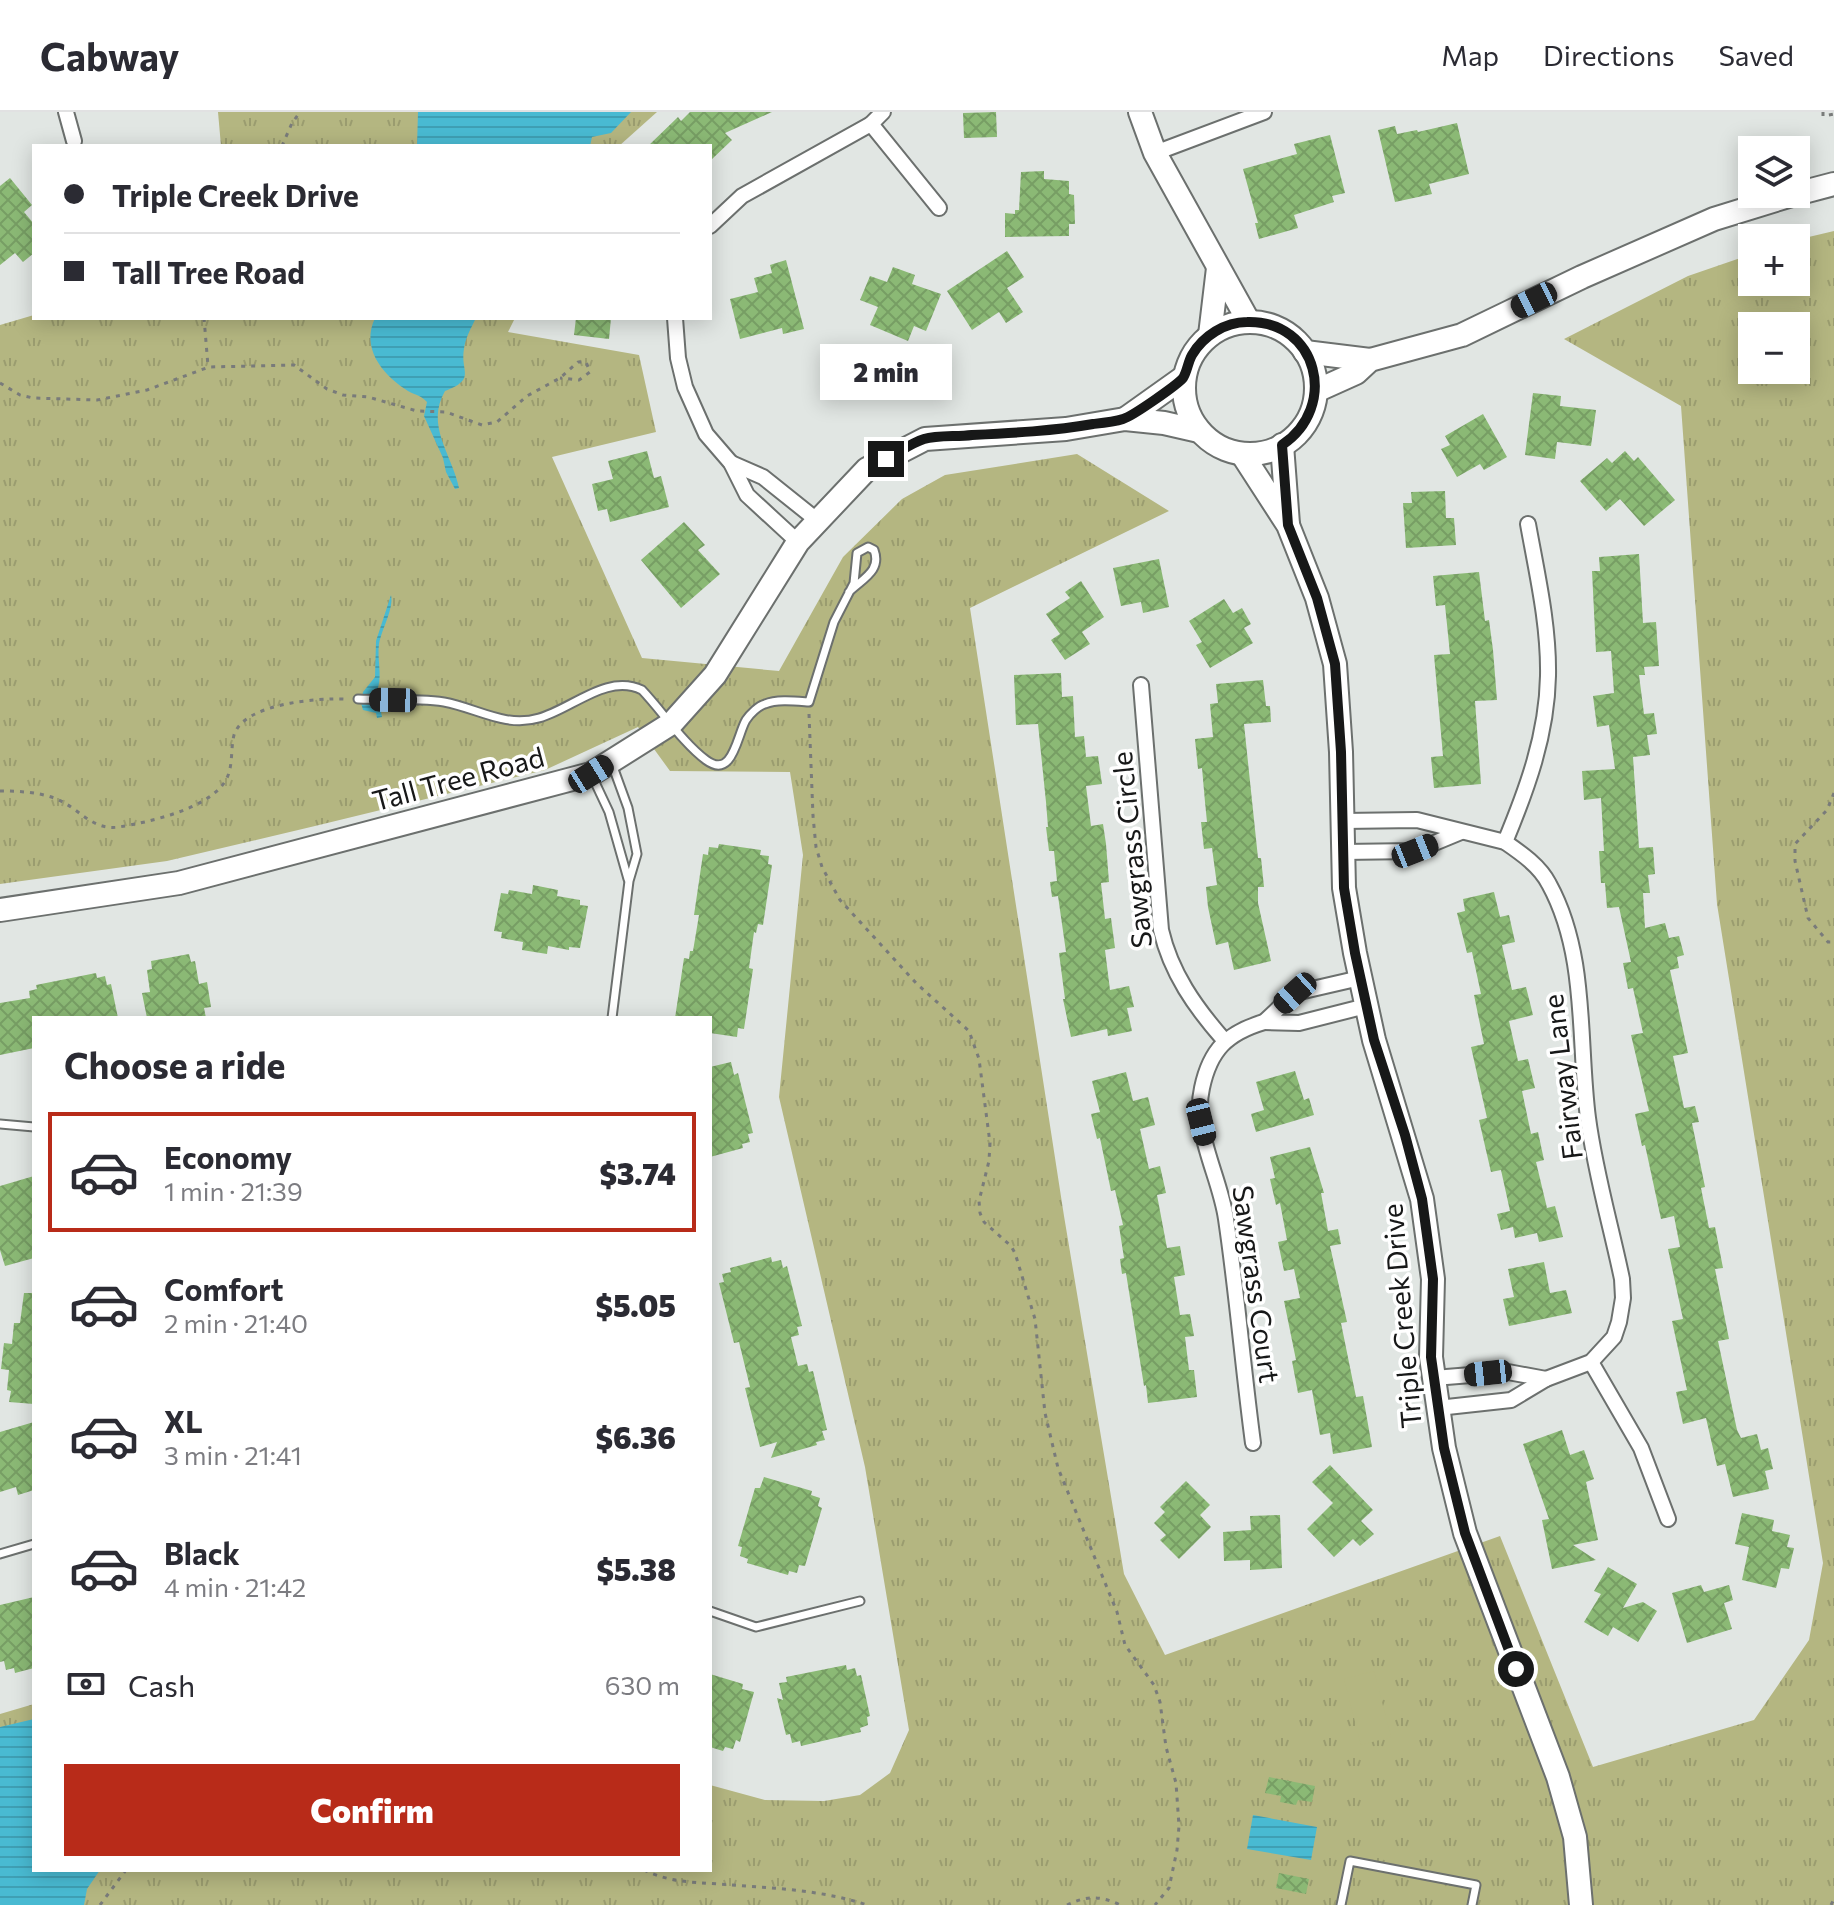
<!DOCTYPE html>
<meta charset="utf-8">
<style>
body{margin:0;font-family:Commissioner,sans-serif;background:#f7f7f7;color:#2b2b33;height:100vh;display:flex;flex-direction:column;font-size:30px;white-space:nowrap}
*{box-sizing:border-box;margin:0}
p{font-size:26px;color:#7c7c81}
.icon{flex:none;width:44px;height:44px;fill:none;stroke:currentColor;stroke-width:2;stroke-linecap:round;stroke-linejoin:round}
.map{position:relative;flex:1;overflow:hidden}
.sheet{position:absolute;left:32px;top:904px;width:680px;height:856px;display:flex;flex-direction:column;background:#fff;border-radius:0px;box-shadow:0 4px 20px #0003}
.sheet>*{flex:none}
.top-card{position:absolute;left:32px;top:32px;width:680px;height:176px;border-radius:0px;box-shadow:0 4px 20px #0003;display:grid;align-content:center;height:176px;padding:0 32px;background:#fff}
.buttons{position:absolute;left:1738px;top:24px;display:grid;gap:16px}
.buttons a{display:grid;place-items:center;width:72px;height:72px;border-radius:0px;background:#fff;box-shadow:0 4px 20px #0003;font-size:40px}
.end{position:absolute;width:36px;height:36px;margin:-18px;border:10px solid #171818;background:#fff;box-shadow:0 0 0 4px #fff}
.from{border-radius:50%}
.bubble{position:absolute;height:56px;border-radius:0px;background:#fff;box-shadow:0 4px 20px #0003;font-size:26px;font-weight:800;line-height:56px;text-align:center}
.car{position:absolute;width:24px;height:48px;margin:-24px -12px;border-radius:10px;box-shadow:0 0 6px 2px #0007;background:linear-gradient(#222 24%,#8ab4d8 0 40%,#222 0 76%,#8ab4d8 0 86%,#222 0)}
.top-card b{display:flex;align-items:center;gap:28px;height:76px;font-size:30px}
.top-card b+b{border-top:2px solid #e1e1e2}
.top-card i{width:20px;height:20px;background:#2b2b33}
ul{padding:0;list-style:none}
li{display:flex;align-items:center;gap:24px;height:120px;margin:0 16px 12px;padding:0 16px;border:4px solid transparent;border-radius:0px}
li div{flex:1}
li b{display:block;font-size:30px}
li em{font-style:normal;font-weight:800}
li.on{border-color:#b82b19}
li>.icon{width:72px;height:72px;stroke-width:1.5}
h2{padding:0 32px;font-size:36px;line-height:96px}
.pay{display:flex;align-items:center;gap:20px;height:88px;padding:0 32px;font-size:30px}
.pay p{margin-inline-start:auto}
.action{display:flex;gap:16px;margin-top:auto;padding:16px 32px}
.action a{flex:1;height:92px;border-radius:0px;background:#b82b19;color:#fff;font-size:32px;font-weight:800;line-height:92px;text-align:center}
header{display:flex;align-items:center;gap:48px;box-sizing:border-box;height:112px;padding:0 40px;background:#fff;border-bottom:2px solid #e1e1e2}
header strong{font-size:38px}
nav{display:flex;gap:44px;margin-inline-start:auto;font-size:28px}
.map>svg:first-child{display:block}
</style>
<header>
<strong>Cabway</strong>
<nav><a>Map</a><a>Directions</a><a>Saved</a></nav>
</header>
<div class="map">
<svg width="1834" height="1793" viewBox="0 0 1834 1793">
<defs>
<pattern id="grass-tufts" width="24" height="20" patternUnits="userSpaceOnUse" patternTransform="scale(2)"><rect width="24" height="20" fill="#b4b681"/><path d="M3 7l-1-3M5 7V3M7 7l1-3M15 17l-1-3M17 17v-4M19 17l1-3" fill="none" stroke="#9a9c6f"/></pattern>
<pattern id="water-rules" width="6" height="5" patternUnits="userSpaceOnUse" patternTransform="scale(2)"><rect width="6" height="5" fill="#49bad2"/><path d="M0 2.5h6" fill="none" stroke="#3f9fb4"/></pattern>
<pattern id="building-cross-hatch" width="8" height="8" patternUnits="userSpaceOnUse" patternTransform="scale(2)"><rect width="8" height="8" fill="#8bb975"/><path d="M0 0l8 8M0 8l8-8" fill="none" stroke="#779e64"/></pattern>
</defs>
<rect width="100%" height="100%" fill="#e1e6e3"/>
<g fill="url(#grass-tufts)" fill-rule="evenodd">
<polygon points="218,0 657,0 619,34 221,34"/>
<path d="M1834,119V1793H0V1602L34,1592V1758H710V1673L765,1688L824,1689L860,1683L890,1661L909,1618L865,1355L779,985L803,743L790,660L670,659L638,615L545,658L315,714L167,749L0,772V213L34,203V206H515L508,220L639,243L656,320L552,345L642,546L779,559L843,445L902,387L945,363L1077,342L1169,399L970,496L1064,1104L1124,1462L1165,1543L1500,1424L1593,1655L1754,1608L1809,1528L1823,1451L1717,792L1681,294L1564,227L1688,164L1752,142V170H1796V128ZM1752,214H1796V258H1752Z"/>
</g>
<polygon fill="#b4b681" points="1374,1559 1391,1625 1361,1633 1344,1567"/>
<g fill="url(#water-rules)">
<polygon points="418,0 631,0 611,21 592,25 590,34 417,34"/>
<path d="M375,206H476C471,216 465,227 464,237C460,260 477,267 445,279C425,314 452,342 459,376L455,377L446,360L443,346L424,304L427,290C420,282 413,283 405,277C381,261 361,235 375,206Z"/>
<path d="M391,483C394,497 382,516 379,532C377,547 382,562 378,576L388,582V596L381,600L382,605L377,606L376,601L363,598L361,591L363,580L375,565L376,529Z"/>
<polygon points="34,1607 34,1758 100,1758 87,1777 84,1793 0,1793 0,1615"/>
<polygon points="1253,1703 1317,1715 1311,1748 1247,1737"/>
</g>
<g fill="url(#building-cross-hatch)">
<polygon points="690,0 772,0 725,21 732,28 710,49 710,34 648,34 678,5 681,9"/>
<polygon points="996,0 997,25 964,26 963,1"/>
<polygon points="1457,11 1469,62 1429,72 1432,82 1395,90 1378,18 1395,14 1397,22 1417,18 1418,20"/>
<polygon points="1330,23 1345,81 1332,84 1334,90 1294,103 1298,116 1259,127 1255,111 1258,111 1243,57 1297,42 1294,32"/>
<polygon points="1044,59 1044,67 1069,69 1069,82 1074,83 1075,112 1069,112 1069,124 1005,125 1005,101 1015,102 1015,98 1019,98 1021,60"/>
<polygon points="10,66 32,93 24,100 34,112 34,141 23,150 15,141 0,153 0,74"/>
<polygon points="1007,139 1024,165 1007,176 1023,200 1006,211 999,200 972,218 947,179"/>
<polygon points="786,148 804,217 783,222 782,216 740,227 730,187 758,180 754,166 772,161 770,153"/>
<polygon points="893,155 915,163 912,172 941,182 926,219 914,214 908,229 870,213 878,195 860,188 870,164 887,170"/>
<polygon points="576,206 611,206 609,227 574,223"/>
<polygon points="1533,281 1561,284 1560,294 1596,298 1591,334 1557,330 1555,347 1525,343"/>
<polygon points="1483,302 1507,345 1484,358 1480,352 1457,365 1441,337 1450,333 1445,324"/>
<polygon points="647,339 654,366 661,364 669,395 610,410 607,397 598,399 592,372 613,367 608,349"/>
<polygon points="1625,339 1634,349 1638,345 1675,388 1644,414 1620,387 1606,399 1580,369 1607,346 1612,351"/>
<polygon points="1445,379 1446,406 1454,406 1456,433 1406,436 1403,391 1412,391 1411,380"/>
<polygon points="684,410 705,433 698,438 720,462 681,496 641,448"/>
<polygon points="1639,442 1643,511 1656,510 1659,554 1644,555 1645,563 1639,563 1644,602 1654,601 1657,622 1647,623 1650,643 1633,645 1639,736 1653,735 1655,762 1648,763 1650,781 1643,781 1645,816 1665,811 1669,826 1679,824 1684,843 1677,845 1679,856 1670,858 1688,941 1673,944 1684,996 1695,994 1699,1010 1692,1011 1705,1075 1701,1076 1709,1116 1715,1115 1723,1156 1715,1157 1729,1227 1718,1229 1737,1318 1741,1326 1757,1322 1761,1338 1768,1336 1773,1357 1765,1359 1769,1377 1733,1385 1725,1352 1717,1354 1706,1306 1683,1312 1676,1280 1687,1278 1672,1209 1683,1207 1668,1137 1680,1135 1674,1104 1661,1107 1645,1033 1642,1034 1635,1002 1649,999 1631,923 1643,921 1633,876 1628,877 1623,851 1631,850 1619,795 1607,796 1605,771 1601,771 1599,739 1604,739 1601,686 1584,688 1582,659 1615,657 1609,613 1597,615 1593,584 1614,581 1611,539 1596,540 1592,459 1600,459 1599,445"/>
<polygon points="1159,447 1169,495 1143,501 1141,490 1121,494 1113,456"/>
<polygon points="1479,460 1485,509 1489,508 1493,538 1497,588 1475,589 1481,672 1434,676 1431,645 1443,644 1434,543 1450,542 1445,493 1436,494 1433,464"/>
<polygon points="1081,469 1104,505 1082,520 1090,532 1065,548 1051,528 1060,522 1046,502 1070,486 1065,480"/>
<polygon points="1224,487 1233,501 1242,496 1251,512 1244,516 1253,531 1210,556 1196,533 1202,530 1189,509"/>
<polygon points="1061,561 1062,585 1073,584 1075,625 1084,624 1086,645 1098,644 1102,672 1086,674 1091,714 1103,712 1106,732 1109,770 1101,771 1105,807 1111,806 1115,836 1105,838 1110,878 1129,874 1134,895 1127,896 1132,919 1108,924 1107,917 1071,925 1063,887 1065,887 1059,841 1066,840 1058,784 1052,785 1050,770 1057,769 1054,739 1049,739 1046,715 1048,715 1046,690 1038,612 1016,613 1014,563"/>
<polygon points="1263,568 1266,594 1270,594 1271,610 1244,612 1258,746 1261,746 1264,775 1258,775 1258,791 1271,849 1234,858 1228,830 1216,833 1208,795 1206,775 1217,773 1212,736 1204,737 1201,710 1207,710 1205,690 1202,656 1198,657 1195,627 1213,625 1210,592 1218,591 1216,572"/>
<polygon points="719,732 761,738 760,743 769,744 768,752 772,753 763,813 758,812 756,821 754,820 749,856 753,857 744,917 738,916 737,925 710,921 710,906 675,906 684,846 689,847 690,839 693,839 699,803 694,803 703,742 708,743 709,735 718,736"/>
<polygon points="533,773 558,778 557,784 580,788 580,793 588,794 580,836 569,835 569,838 548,834 547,842 522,838 523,830 501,826 502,820 494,819 501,781 508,782 509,778 532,782"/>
<polygon points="1494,780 1500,805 1509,803 1515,830 1502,833 1512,878 1526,875 1533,903 1509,909 1518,949 1528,947 1535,976 1522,979 1531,1022 1538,1020 1544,1048 1536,1050 1547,1096 1555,1094 1563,1125 1539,1130 1537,1121 1515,1126 1513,1115 1501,1118 1497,1102 1510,1099 1501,1058 1491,1060 1479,1008 1487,1006 1471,935 1484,932 1474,883 1481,882 1472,840 1467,841 1457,801 1465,799 1463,787"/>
<polygon points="189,842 191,850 195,849 199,872 207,870 211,895 204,896 206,906 147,906 142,881 150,880 147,858 152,857 151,849"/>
<polygon points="96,861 97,866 105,864 107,873 111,872 118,906 34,906 34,936 0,943 0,891 30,886 29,879 37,877 36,873"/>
<polygon points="731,950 734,963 738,961 753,1021 748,1022 750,1030 742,1032 743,1036 710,1045 710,955"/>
<polygon points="1295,959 1304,988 1309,986 1314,1003 1256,1020 1251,1002 1264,998 1256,970"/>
<polygon points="1126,960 1133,989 1148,985 1155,1013 1140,1017 1149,1057 1160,1054 1166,1081 1157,1083 1167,1136 1180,1134 1185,1163 1174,1165 1180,1203 1190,1202 1194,1224 1185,1225 1189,1258 1194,1258 1197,1285 1148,1291 1146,1273 1144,1274 1126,1161 1122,1162 1120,1147 1124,1146 1119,1114 1123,1113 1115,1078 1111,1079 1100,1026 1097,1027 1091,1002 1100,1000 1092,969"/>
<polygon points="1310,1035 1324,1081 1321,1081 1328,1119 1338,1117 1341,1132 1330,1134 1347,1210 1341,1211 1356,1285 1363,1284 1372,1335 1333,1342 1330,1321 1320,1323 1312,1278 1298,1281 1292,1249 1296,1248 1284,1189 1300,1186 1294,1157 1284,1159 1278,1130 1287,1128 1280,1091 1276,1093 1270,1067 1275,1066 1270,1045"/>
<polygon points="34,1064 34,1146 5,1154 0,1138 0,1074"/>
<polygon points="771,1145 772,1150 781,1148 783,1156 787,1154 802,1214 797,1215 799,1223 791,1225 798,1254 807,1252 809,1260 813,1259 827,1318 822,1319 825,1328 816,1330 817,1333 771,1346 777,1330 760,1335 745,1276 750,1275 739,1230 734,1231 719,1171 724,1170 722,1162 731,1160 730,1156"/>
<polygon points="1544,1150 1550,1181 1566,1178 1572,1201 1509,1214 1503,1187 1514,1185 1508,1157"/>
<polygon points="24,1181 34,1181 34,1292 9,1290 11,1279 7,1278 9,1258 1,1257 4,1231 12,1232 14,1211 20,1211"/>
<polygon points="34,1310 34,1378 18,1383 16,1375 0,1380 0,1320"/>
<polygon points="1562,1318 1570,1343 1584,1338 1594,1367 1586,1370 1598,1428 1573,1433 1596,1448 1552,1457 1542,1408 1549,1407 1523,1332"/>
<polygon points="1330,1353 1373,1398 1361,1409 1374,1422 1360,1434 1353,1427 1334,1445 1307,1417 1333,1391 1312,1370"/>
<polygon points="764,1365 812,1379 811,1383 820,1386 818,1394 822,1396 805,1454 799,1453 797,1461 789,1459 788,1463 747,1451 748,1447 740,1444 742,1435 738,1434 755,1376 760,1376"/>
<polygon points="1186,1369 1210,1393 1200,1403 1211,1415 1179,1447 1160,1428 1166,1423 1154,1411 1165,1400 1160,1395"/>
<polygon points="1742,1401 1774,1408 1772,1419 1790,1423 1787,1435 1794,1436 1789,1457 1781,1456 1776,1476 1742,1468 1749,1435 1735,1432"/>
<polygon points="1280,1403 1282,1456 1250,1458 1250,1448 1224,1449 1223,1420 1251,1418 1250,1404"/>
<polygon points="1608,1455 1637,1472 1623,1496 1643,1490 1657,1499 1638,1530 1613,1515 1608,1524 1584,1510 1601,1482 1594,1479"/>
<polygon points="1701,1473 1704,1480 1729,1473 1733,1488 1724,1491 1732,1517 1687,1531 1672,1481"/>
<polygon points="34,1485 34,1556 15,1561 14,1556 6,1558 4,1549 0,1550 0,1493"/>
<polygon points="846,1553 847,1558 855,1556 857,1564 861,1563 870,1604 867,1605 868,1613 860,1616 861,1620 801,1634 800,1629 792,1631 790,1622 786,1623 777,1586 783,1588 779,1571 787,1570 786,1565"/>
<polygon points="710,1562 743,1572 742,1577 754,1580 740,1630 736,1628 733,1637 725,1635 723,1639 710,1635"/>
<polygon points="1269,1665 1315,1674 1312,1690 1298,1688 1296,1693 1280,1690 1281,1684 1265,1681"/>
<polygon points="1279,1761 1309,1767 1306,1782 1276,1776"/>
</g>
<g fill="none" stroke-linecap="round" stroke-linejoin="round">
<defs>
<g id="lane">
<path d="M358,587C386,588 417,586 444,590C477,596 505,616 539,606C572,597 607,561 642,578C662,599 683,631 706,648C733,668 737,623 746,608C750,602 758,594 765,592C777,587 795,589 809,590L834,510L854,471L857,441L868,435L874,438C882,459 862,467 849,480"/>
<polyline points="612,652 628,696 637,742 629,769 612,906"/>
<polyline points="593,666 609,700 628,767"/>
<polyline points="0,1012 34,1015"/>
<polyline points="0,1442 34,1432"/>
<polyline points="710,1499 756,1515 860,1489"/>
<polyline points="1341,1793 1350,1749 1476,1773 1472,1793"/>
</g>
<g id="street">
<polyline points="66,0 74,29"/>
<polyline points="871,12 939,96"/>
<polyline points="1155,41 1264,0"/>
<polyline points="710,114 742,84 871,12 883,0"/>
<polyline points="675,206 678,246 685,275 706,322 731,351 747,383 798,430"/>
<polyline points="731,351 763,365 818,409"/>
<path d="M1141,573L1161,818C1171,861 1195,895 1224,928"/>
<path d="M1343,709L1417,708L1505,730C1521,741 1540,754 1549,772C1588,843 1578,929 1588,1006C1595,1060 1611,1114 1622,1167L1623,1186L1619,1210L1614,1225L1591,1250L1546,1267L1511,1288L1438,1296"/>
<path d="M1505,730C1527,677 1547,623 1548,564C1549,513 1537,462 1528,412"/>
<polyline points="1343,740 1415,739 1461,720"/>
<polyline points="1360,866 1295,881 1264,910 1299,911 1366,894"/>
<polyline points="1591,1250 1641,1336 1668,1407"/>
<polyline points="1434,1266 1508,1260 1546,1267"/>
<path d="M1253,1331C1243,1256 1237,1181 1226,1107C1220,1064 1192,1020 1202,976C1210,938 1227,921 1264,910"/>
</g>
<g id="secondary">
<polyline points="1140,0 1155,41 1249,210"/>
<polyline points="1796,82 1834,72"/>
<circle cx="1250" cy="276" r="66"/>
<polyline points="1210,223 1218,156"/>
<polyline points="1305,240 1370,248"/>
<polyline points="1316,279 1356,261 1370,248 1462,223 1582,165 1714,107 1795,82"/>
<polyline points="1125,307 1184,265"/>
<polyline points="1282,333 1288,412"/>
<polyline points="1242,342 1288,413 1317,486 1335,552 1341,640 1344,776 1355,841 1374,928 1422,1087 1433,1167 1431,1245 1444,1336 1465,1421 1558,1665 1575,1725 1581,1793"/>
<polyline points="0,798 179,771 591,662 672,611 715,563 798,430 867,357 925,327 1066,317 1125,307 1164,311 1199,319"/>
</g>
</defs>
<use href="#lane" stroke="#6c706e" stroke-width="11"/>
<use href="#street" stroke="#6c706e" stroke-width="18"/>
<use href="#secondary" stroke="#6c706e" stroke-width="26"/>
<g stroke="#797b7a" stroke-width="3" stroke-dasharray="4 6" stroke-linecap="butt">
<polyline points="1823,0 1823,4 1834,2"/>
<polyline points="282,34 292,11 300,0"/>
<polyline points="204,206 208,254"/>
<polyline points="0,271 20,283 33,286 97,288 147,278 209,255 294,253 327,277 343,283 368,285 417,299 446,300 482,313 497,310 527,284 560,266 578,250 586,250 590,260 579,268 560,266"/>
<polyline points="809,602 813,704 816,735 822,755 840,788 916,871 969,919 979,947 990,1031 989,1049 979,1089 980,1101 984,1110 1011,1134 1015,1141 1035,1207 1045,1301 1058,1356 1117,1500 1125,1533 1154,1573 1160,1590 1166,1635 1176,1671 1179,1714 1177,1738 1169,1776 1155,1793"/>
<path d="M0,679C18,679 38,680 54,686C79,695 91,719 119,715C150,710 206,697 224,671C234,657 230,639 234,623C244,591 318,586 345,587"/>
<polyline points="1834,681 1827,698 1795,732 1795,749 1808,806 1828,830 1834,830"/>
<path d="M644,1758C669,1770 690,1770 718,1772C767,1776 820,1777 867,1793"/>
<polyline points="100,1793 126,1758"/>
<path d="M1067,1793C1086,1784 1100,1783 1120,1793"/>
<polyline points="1831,1793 1834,1787"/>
</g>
<use href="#lane" stroke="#fff" stroke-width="7"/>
<use href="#street" stroke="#fff" stroke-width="14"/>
<use href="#secondary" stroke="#fff" stroke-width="22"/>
</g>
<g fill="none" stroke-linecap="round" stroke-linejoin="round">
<path stroke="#171818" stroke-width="10" d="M886,347C898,341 911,331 924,327C938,323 957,325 972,323C1013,321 1053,319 1093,312C1103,311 1114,310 1123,307C1133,304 1177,273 1183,266C1187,260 1188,250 1192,243C1203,224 1225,210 1247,210C1318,208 1339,295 1282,333L1288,413L1317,486L1335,552L1341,640L1344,776L1355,841L1374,928L1405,1023L1422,1087L1433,1167L1431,1245L1444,1336L1465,1421L1516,1557"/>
</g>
<g text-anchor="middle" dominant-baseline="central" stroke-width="7" stroke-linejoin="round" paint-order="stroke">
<g font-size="28" fill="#171818" stroke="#fff">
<text transform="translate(458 666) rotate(-15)">Tall Tree Road</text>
<text transform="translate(1131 738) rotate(-96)">Sawgrass Circle</text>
<text transform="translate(1562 965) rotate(-97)">Fairway Lane</text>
<text transform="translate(1257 1172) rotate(82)">Sawgrass Court</text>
<text transform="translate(1401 1204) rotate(-95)">Triple Creek Drive</text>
</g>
</g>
</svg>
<div class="buttons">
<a><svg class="icon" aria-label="layers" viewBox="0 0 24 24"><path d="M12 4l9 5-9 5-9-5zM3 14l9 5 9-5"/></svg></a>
<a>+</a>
<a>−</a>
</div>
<i class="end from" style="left:1516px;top:1557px"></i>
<i class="end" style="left:886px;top:347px"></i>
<div class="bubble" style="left:820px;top:232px;width:132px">2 min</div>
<i class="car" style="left:1534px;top:188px;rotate:244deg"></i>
<i class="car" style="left:393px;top:588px;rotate:271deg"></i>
<i class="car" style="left:591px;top:662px;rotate:58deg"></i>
<i class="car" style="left:1415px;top:739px;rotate:68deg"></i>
<i class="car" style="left:1295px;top:881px;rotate:228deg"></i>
<i class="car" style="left:1201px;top:1010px;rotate:166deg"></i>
<i class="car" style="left:1488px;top:1261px;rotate:264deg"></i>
<div class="top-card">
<b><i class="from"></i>Triple Creek Drive</b>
<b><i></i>Tall Tree Road</b>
</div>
<section class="sheet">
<h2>Choose a ride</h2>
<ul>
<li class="on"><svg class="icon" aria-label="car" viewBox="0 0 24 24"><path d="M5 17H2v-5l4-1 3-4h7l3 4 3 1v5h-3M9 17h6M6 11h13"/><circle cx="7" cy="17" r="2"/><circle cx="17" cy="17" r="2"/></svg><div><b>Economy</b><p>1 min · 21:39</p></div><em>$3.74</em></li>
<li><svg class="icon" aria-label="car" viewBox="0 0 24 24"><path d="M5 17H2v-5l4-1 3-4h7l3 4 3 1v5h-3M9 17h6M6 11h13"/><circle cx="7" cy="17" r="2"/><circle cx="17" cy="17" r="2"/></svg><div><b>Comfort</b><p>2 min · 21:40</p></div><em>$5.05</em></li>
<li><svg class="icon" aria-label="car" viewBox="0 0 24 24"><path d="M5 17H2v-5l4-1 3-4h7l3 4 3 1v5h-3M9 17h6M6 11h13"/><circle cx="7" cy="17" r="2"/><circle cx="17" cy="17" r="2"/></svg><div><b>XL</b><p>3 min · 21:41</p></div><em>$6.36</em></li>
<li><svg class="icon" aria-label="car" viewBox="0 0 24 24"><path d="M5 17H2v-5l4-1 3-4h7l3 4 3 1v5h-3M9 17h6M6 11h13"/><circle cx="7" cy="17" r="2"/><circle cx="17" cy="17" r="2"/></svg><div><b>Black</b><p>4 min · 21:42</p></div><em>$5.38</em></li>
</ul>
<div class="pay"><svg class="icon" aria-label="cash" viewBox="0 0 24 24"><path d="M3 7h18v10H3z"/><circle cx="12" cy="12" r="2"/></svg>Cash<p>630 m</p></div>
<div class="action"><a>Confirm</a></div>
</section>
</div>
